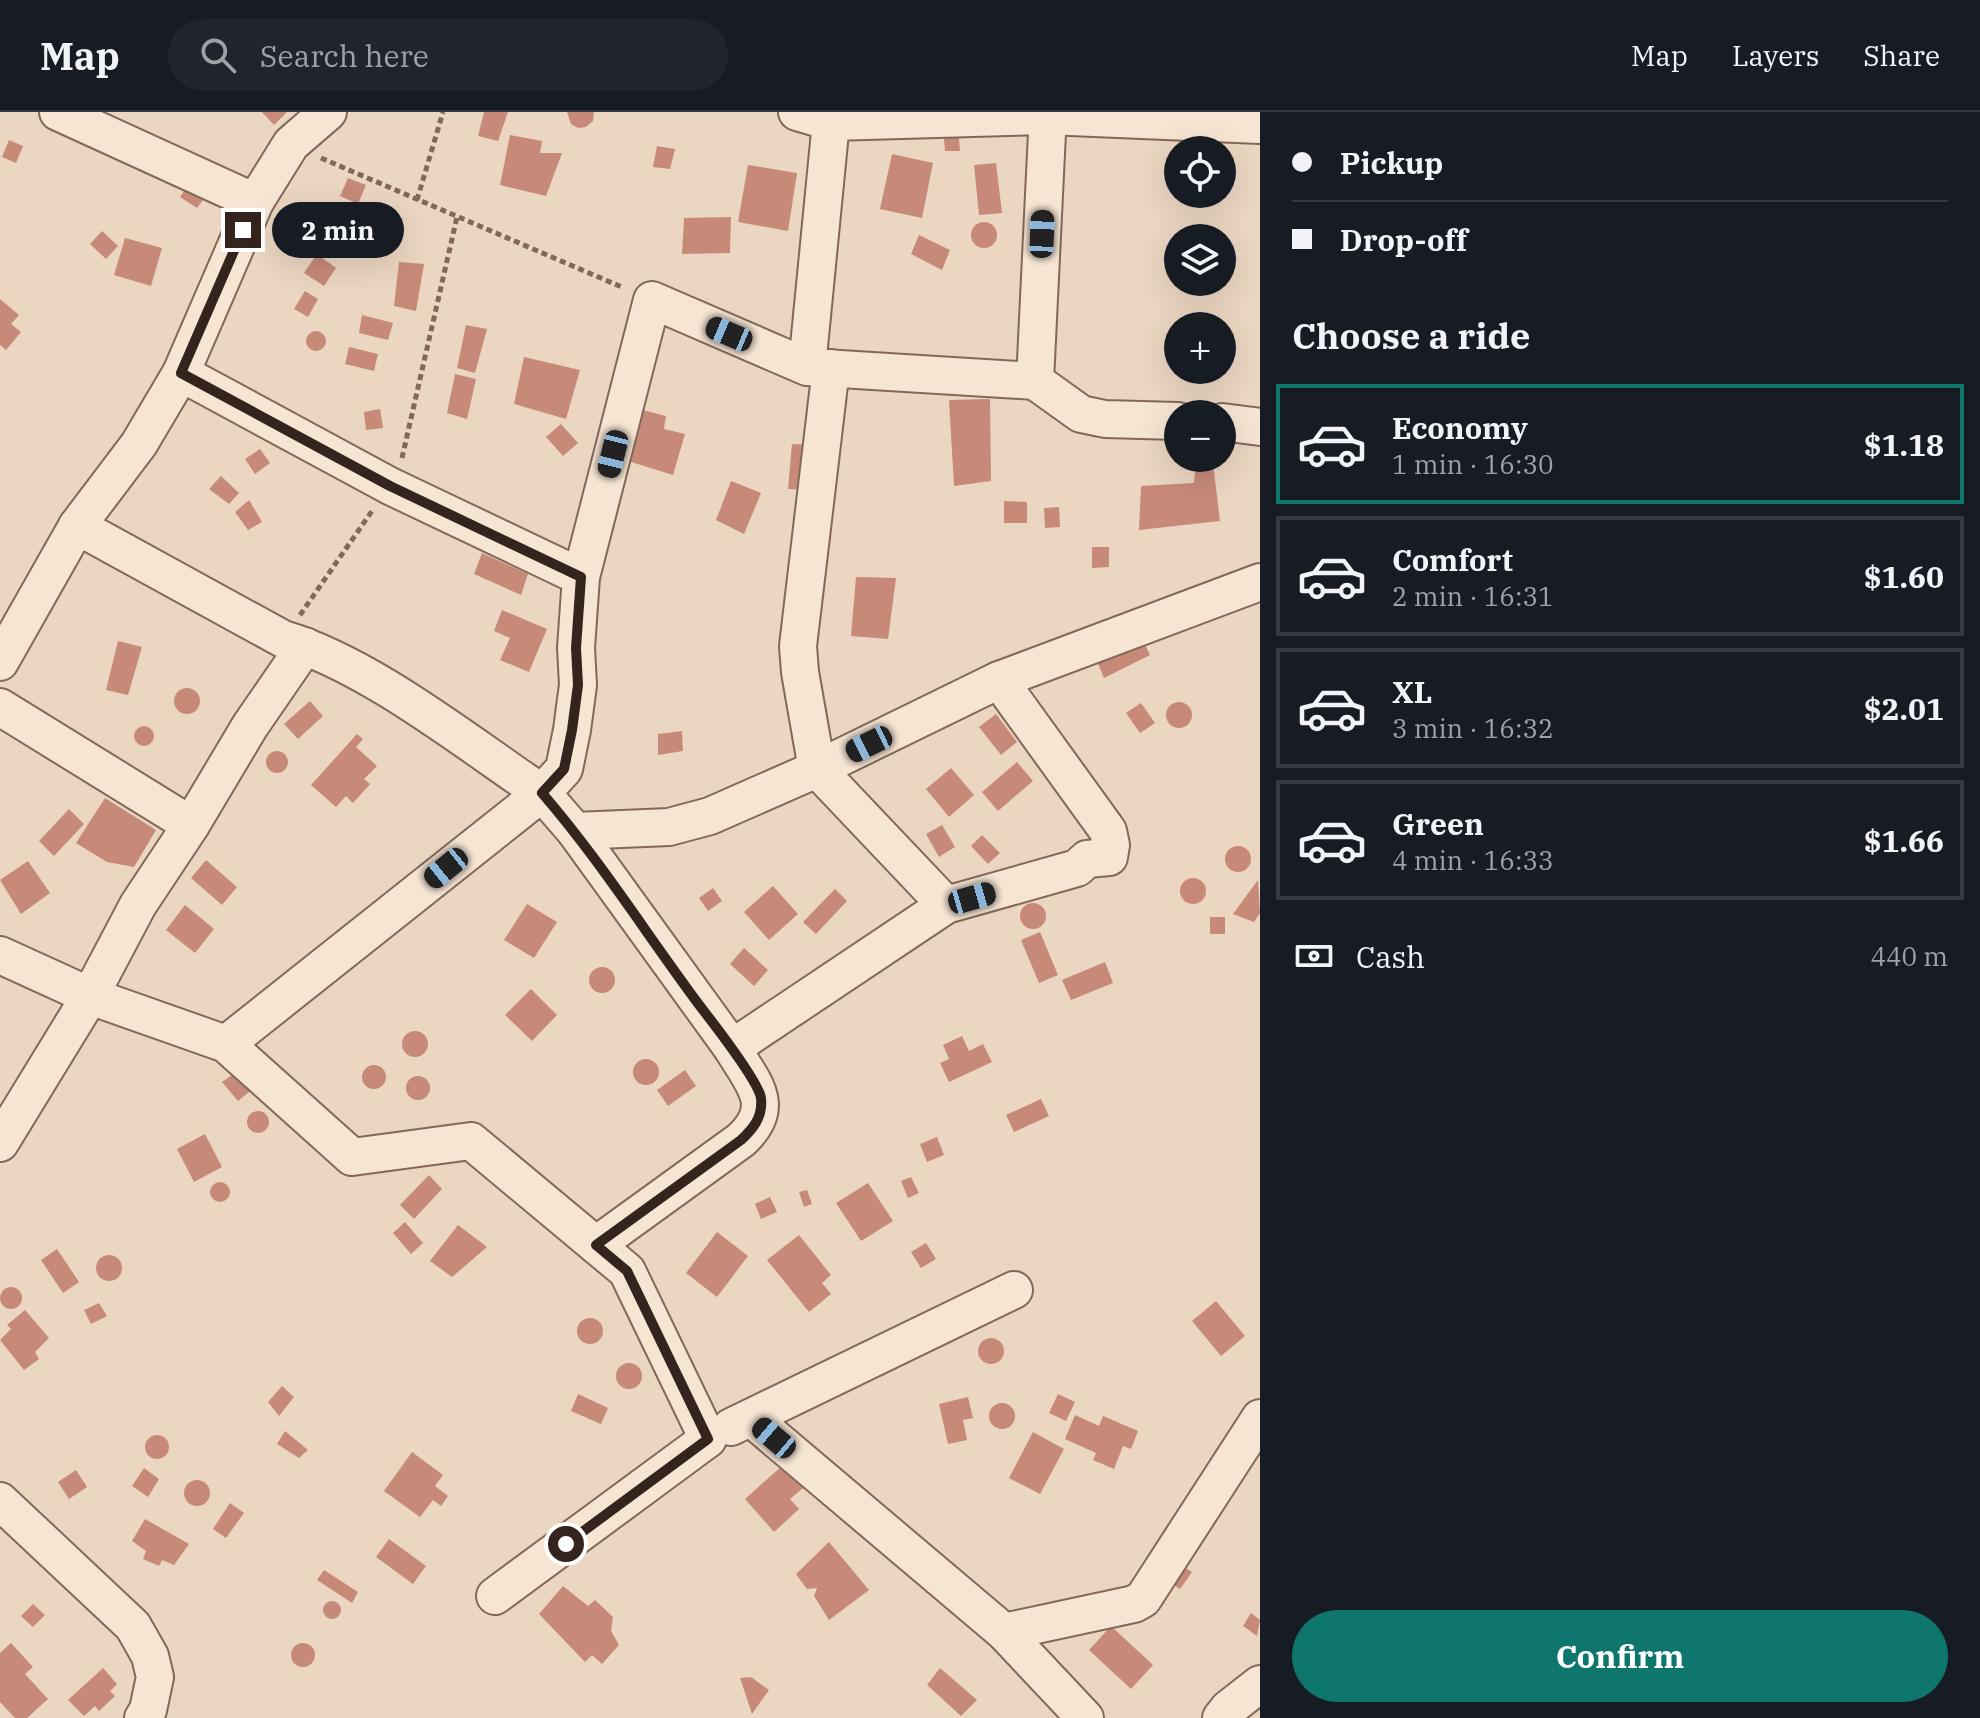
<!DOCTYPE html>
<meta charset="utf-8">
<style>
body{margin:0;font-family:"IBM Plex Serif",serif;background:#20242c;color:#f1f3f6;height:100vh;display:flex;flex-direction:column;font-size:30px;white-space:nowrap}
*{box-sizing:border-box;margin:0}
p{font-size:26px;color:#9ea1a6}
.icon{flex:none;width:44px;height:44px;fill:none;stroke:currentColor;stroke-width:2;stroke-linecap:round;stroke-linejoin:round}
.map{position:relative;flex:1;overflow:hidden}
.sheet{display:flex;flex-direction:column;background:#171b24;width:720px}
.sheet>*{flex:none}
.banner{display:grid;align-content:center;height:176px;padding:0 32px;background:#171b24}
.buttons{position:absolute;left:1164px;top:24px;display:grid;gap:16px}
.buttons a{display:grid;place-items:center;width:72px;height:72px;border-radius:50%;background:#171b24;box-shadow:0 8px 32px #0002;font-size:40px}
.end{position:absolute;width:36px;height:36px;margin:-18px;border:10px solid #34241d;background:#fff;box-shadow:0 0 0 4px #fff}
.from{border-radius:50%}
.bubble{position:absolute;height:56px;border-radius:28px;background:#171b24;box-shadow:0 8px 32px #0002;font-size:26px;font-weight:800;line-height:56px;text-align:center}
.car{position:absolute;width:24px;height:48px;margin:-24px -12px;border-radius:10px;box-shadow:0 0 6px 2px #0007;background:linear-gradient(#222 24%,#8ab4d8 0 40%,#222 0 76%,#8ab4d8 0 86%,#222 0)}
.banner b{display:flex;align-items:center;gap:28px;height:76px;font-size:30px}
.banner b+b{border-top:2px solid #363941}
.banner i{width:20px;height:20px;background:#f1f3f6}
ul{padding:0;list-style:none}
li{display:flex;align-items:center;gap:24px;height:120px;margin:0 16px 12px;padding:0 16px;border:4px solid #363941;border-radius:0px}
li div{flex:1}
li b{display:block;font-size:30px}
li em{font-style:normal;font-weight:800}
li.active{border-color:#0f766e}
li>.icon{width:72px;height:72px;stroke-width:1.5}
h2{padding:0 32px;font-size:36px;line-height:96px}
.pay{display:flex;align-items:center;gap:20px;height:88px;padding:0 32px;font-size:30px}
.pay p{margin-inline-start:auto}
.action{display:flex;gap:16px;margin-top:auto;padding:16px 32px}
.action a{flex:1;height:92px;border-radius:48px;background:#0f766e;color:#fff;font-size:32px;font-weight:800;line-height:92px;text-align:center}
header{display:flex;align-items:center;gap:48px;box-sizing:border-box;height:112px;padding:0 40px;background:#171b24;border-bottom:2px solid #363941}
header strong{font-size:38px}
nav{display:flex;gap:44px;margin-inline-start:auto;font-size:28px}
.search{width:560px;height:72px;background:#20242c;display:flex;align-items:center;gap:20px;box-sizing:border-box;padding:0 28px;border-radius:44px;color:#9ea1a6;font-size:30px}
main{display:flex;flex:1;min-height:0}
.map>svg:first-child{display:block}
</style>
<header>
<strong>Map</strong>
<div class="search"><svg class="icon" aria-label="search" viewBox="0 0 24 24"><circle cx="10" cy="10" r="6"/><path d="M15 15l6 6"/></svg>Search here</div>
<nav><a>Map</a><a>Layers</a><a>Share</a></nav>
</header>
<main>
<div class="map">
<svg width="1260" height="1606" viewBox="0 0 1260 1606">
<rect width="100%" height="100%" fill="#ebd6c1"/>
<g fill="#c78a79">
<polygon points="262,0 287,0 274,13"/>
<polygon points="484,0 508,0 498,29 478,24"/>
<polygon points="567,0 594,0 593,9 586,15 578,16 571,12"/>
<polygon points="943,14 958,14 960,39 945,39"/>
<polygon points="510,23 542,29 540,41 562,41 546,84 500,73"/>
<polygon points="9,28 23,34 16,51 2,45"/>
<polygon points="657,34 675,37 670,57 653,55"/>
<polygon points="892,42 933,51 922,106 880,97"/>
<polygon points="996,51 1002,101 979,103 974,53"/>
<polygon points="748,53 797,61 788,119 738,110"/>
<polygon points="348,66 366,73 358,92 340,84"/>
<polygon points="186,76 203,88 197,96 180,85"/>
<polygon points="731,105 730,141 682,142 684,106"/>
<circle cx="984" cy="123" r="13"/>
<polygon points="102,119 118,134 106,147 90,132"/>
<polygon points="919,123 950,138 942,158 911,142"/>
<polygon points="125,126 162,136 151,174 114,163"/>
<polygon points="317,142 336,156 324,174 304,161"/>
<polygon points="399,150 424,152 416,199 394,194"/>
<polygon points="305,179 318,187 308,205 294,197"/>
<polygon points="0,187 19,203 11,212 21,220 6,238 0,233"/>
<polygon points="362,203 393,211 388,228 359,221"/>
<polygon points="466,213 487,217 475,261 457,256"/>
<circle cx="316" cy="229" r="10"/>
<polygon points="349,235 378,242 374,259 345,252"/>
<polygon points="524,245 580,258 566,307 514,292"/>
<polygon points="455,262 476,267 467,307 447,301"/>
<polygon points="990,287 991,369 954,374 949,288"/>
<polygon points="380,297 383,316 366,318 364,300"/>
<polygon points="643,298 666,304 664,317 685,322 673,363 628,349"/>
<polygon points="561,312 578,331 563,344 546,325"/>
<polygon points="792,332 812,333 808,378 788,377"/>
<polygon points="260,337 270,351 255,362 245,347"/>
<polygon points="1196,351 1213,352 1220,409 1139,418 1141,374 1194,371"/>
<polygon points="221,364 239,381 229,392 209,377"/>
<polygon points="731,369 761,381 744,422 716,408"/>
<polygon points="249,388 262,410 248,418 235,400"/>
<polygon points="1004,389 1027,390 1027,411 1004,411"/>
<polygon points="1059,395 1060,415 1045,416 1044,396"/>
<polygon points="1092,435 1109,435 1109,455 1092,456"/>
<polygon points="482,441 528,462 521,483 474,462"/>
<polygon points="856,465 896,466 888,527 851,524"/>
<polygon points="502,498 547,517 529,560 500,548 510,526 494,519"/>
<polygon points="1140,522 1150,543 1104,566 1095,545"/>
<polygon points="118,529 142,535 128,583 106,578"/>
<circle cx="187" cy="589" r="13"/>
<polygon points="310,589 323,604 298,627 284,612"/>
<circle cx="1179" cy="603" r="13"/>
<polygon points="1141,591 1155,611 1140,621 1126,601"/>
<polygon points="996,602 1017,630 1001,643 979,615"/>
<circle cx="144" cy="624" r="10"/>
<polygon points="682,619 683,639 658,643 658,622"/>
<polygon points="357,622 363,627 356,635 377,654 364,667 370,672 353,691 346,684 336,695 311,673"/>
<circle cx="277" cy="650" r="11"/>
<polygon points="1017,650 1033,669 998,699 982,680"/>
<polygon points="951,656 974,683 949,705 926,677"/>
<polygon points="105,686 156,718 134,755 107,750 76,731"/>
<polygon points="69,697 84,712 54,744 39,729"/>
<polygon points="942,713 955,735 939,745 926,722"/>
<polygon points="982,723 1000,741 988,752 971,734"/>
<circle cx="1238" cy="747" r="13"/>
<polygon points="206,748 237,775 222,793 191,766"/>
<polygon points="28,749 50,781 21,802 0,768"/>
<circle cx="1193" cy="779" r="13"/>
<polygon points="1258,768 1260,801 1254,810 1233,802"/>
<polygon points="773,774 798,802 769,828 744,800"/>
<polygon points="713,776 722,789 708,799 699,786"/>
<polygon points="835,777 847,789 816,822 803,810"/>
<circle cx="1033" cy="804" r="13"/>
<polygon points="527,792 557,810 534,846 504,828"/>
<polygon points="185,793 214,817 195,841 166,818"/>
<rect x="1210" y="805" width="15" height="17"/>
<polygon points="1040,820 1058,863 1039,871 1021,828"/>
<polygon points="744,836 768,858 754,874 730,852"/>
<polygon points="1105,850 1113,871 1071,888 1062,868"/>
<circle cx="602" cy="868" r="13"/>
<polygon points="531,877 557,903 532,929 505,903"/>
<circle cx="415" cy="932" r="13"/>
<polygon points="962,924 969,939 983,932 992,950 949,970 940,951 949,947 943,933"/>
<circle cx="646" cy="960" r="13"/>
<circle cx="374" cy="965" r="12"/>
<polygon points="685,958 696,974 668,994 657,978"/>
<polygon points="238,959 254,976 238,989 222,970"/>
<circle cx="418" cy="976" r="12"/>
<polygon points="1041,987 1049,1004 1014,1020 1006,1003"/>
<circle cx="258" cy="1010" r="11"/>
<polygon points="205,1022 222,1055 194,1070 177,1037"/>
<polygon points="937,1025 944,1043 927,1050 920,1032"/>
<polygon points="429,1063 442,1077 414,1107 400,1093"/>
<polygon points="911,1065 919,1081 908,1086 901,1069"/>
<circle cx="220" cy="1080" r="10"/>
<polygon points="868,1071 893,1109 861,1129 836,1091"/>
<polygon points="807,1078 812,1092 804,1095 799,1080"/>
<polygon points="770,1085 777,1100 761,1107 755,1092"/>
<polygon points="405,1110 423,1131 411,1142 393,1121"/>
<polygon points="458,1113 487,1135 452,1165 430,1149"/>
<polygon points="717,1120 748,1144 717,1185 686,1161"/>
<polygon points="799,1123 831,1163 822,1171 831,1182 809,1200 767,1148"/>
<polygon points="926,1131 936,1147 921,1156 911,1140"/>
<polygon points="57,1137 79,1170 63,1181 41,1148"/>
<circle cx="109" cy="1156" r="13"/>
<circle cx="11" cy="1186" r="11"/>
<polygon points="1216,1189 1245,1224 1221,1244 1192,1209"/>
<polygon points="99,1191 107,1204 91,1212 84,1198"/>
<polygon points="25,1198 49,1226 35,1240 39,1247 24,1258 0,1228 11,1217 7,1213"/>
<circle cx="590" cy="1219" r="13"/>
<circle cx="991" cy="1239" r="13"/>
<circle cx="629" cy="1264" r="13"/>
<polygon points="282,1274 294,1285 279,1304 268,1290"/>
<polygon points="578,1282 608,1296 601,1312 571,1299"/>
<polygon points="1058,1282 1075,1290 1066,1309 1049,1301"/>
<polygon points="968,1285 973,1306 963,1308 967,1328 948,1332 939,1292"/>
<circle cx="1002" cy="1304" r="13"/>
<polygon points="1075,1303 1099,1314 1103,1304 1138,1319 1131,1337 1123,1334 1114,1357 1093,1348 1096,1341 1065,1327"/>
<polygon points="285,1319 308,1338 299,1346 277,1332"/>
<polygon points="1033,1320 1064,1337 1040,1382 1009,1366"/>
<circle cx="157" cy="1335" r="12"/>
<polygon points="412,1340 443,1363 435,1374 448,1384 441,1394 433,1388 420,1405 384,1379"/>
<polygon points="783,1353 803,1376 790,1387 799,1397 774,1420 745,1387"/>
<polygon points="144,1356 159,1367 148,1385 132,1374"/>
<polygon points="76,1358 87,1375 69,1387 58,1370"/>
<circle cx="197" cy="1381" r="13"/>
<polygon points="230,1391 244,1401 226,1426 213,1417"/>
<polygon points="145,1407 189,1432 174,1453 162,1448 159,1454 143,1447 146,1439 132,1429"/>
<polygon points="389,1427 426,1454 413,1472 376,1445"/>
<polygon points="829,1430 869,1478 829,1508 814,1484 817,1476 807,1477 796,1462"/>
<polygon points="1175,1449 1192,1460 1180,1477 1163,1466"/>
<polygon points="324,1458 358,1480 352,1491 317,1468"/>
<polygon points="563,1474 588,1494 595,1488 613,1505 611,1519 619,1533 602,1552 592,1543 585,1550 539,1502"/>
<circle cx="332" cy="1498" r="9"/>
<polygon points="33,1492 45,1503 33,1515 21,1504"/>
<polygon points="1251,1501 1260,1508 1257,1524 1243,1514"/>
<polygon points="1111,1514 1153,1553 1131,1577 1089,1538"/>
<polygon points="11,1531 33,1555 25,1562 48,1587 27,1606 15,1606 0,1590 0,1541"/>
<circle cx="303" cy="1543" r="12"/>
<polygon points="103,1556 117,1572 110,1579 115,1584 99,1599 95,1594 84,1604 68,1588"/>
<polygon points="940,1556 977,1588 961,1604 927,1573"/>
<polygon points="751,1565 769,1578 752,1602 740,1566"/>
</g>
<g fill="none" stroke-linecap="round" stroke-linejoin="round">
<defs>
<g id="minor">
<polyline points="58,0 255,90"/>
<polyline points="797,0 831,10 1047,4 1260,13"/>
<polyline points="808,255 1035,269 1048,0"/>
<polyline points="831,256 798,534 800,560 817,657 946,793"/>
<polyline points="181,261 390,374 581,465"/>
<polyline points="1035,269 1081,302 1105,307 1178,309"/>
<polyline points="1222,310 1260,315"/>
<path d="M77,414L283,527C370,553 466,630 542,681L564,657L572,618L578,573L576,536L581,465L652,188L807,255L831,10"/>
<polyline points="0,550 77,414 139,332 181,261 255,90 291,32 328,0"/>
<polyline points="0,595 191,713"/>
<polyline points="575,719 732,936"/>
<polyline points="0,843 90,884 226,932 352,1045 471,1029 627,1159 708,1327 495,1484"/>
<polyline points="226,932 542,681 575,719 669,715 710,704 817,657 999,568 1260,470"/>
<polyline points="0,1031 90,884 138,793 191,713 250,614 305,534"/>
<path d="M596,1133L741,1028C778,994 753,971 732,936L946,793L1077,756L1087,747L1109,745L1111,733L1108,719L999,568"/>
<polyline points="751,1306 1004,1520 1085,1606"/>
<polyline points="731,1315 1014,1178"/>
<polyline points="0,1389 133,1514 150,1544 155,1565 148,1598 143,1606"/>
<polyline points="1004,1520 1134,1492 1143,1487 1260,1306"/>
<polyline points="1221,1606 1228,1597 1260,1572"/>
</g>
</defs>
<use href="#minor" stroke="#83685a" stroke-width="40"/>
<g stroke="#83685a" stroke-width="5" stroke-dasharray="6 4" stroke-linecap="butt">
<polyline points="321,46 624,176"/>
<polyline points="417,88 443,0"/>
<polyline points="402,346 457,105"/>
<polyline points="300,503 372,399"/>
</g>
<use href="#minor" stroke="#f6e5d3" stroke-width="36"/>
</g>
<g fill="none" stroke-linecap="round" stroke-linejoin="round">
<path stroke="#34241d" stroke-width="10" d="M243,118L181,261L390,374L581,465L576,536L578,573L572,618L564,657L542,681C600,748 647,823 700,894C713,911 758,968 761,986C763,1005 753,1017 741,1028L596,1133L627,1159L708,1327L566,1432"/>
</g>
</svg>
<div class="buttons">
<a><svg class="icon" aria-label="locate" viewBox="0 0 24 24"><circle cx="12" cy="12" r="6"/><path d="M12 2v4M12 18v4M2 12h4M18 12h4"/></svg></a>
<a><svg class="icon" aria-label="layers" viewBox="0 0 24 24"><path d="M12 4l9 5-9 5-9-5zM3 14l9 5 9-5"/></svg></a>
<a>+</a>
<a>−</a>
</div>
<i class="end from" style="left:566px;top:1432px"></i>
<i class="end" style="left:243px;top:118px"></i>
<div class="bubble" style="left:272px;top:90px;width:132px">2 min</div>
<i class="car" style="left:1042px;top:122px;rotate:2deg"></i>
<i class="car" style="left:729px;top:222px;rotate:293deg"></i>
<i class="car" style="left:613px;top:342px;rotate:194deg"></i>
<i class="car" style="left:869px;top:632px;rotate:244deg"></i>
<i class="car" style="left:446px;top:756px;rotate:231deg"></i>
<i class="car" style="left:972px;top:786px;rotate:74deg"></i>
<i class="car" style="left:774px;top:1326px;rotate:310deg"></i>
</div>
<section class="sheet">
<div class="banner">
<b><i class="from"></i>Pickup</b>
<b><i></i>Drop-off</b>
</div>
<h2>Choose a ride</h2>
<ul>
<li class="active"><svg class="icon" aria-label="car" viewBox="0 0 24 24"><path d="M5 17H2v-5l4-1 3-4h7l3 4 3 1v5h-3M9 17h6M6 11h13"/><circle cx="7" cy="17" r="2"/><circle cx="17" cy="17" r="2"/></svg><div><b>Economy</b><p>1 min · 16:30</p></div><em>$1.18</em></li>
<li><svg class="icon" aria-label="car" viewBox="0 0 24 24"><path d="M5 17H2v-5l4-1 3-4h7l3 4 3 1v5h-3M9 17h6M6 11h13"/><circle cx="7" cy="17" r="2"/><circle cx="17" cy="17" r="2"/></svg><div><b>Comfort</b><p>2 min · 16:31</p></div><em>$1.60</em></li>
<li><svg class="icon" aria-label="car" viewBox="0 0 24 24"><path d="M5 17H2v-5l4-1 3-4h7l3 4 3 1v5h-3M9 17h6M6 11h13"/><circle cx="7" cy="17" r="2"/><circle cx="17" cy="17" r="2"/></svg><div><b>XL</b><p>3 min · 16:32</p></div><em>$2.01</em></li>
<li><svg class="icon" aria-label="car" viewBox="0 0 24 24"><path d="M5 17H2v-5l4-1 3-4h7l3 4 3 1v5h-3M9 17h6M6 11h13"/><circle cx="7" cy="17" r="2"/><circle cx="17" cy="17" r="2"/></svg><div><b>Green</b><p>4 min · 16:33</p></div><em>$1.66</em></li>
</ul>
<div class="pay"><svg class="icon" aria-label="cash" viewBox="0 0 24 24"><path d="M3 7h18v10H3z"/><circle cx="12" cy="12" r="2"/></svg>Cash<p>440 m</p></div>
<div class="action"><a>Confirm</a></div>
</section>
</main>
